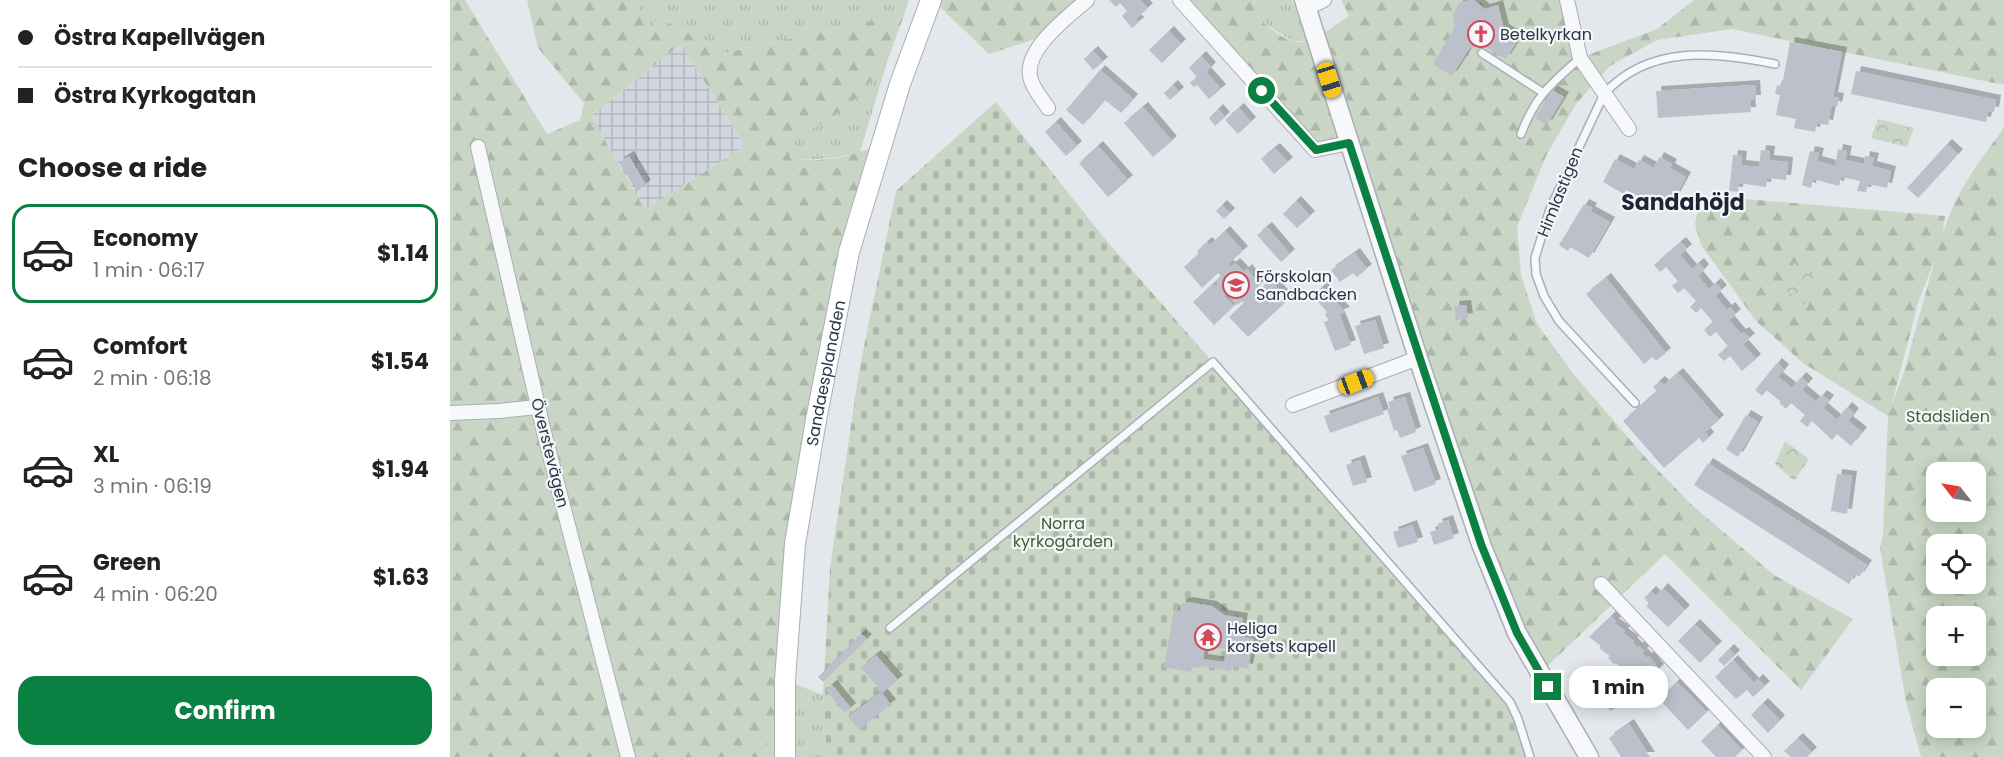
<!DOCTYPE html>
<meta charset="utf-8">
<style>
body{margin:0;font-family:Poppins,sans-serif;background:#f6f6f6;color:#222;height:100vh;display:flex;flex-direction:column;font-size:22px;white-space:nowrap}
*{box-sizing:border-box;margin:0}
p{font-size:20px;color:#767676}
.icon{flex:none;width:33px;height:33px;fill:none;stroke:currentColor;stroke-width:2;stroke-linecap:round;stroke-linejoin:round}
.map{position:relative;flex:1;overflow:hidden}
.sheet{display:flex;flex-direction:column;background:#fff;width:450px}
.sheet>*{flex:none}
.top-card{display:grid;align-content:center;height:132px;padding:0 18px;background:#fff}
.needle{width:39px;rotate:301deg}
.controls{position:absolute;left:1476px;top:462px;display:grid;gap:12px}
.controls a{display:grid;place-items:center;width:60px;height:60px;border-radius:12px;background:#fff;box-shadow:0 3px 15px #0003;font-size:30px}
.end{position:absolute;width:27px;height:27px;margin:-14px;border:8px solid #0b8043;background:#fff;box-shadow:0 0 0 3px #fff}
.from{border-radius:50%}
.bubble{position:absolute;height:42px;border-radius:18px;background:#fff;box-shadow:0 3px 15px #0003;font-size:20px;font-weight:700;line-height:42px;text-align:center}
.car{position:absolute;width:18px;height:36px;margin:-18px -9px;border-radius:8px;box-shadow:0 0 4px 2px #0007;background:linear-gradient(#f5c518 24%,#345 0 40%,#f5c518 0 76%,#345 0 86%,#f5c518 0)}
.top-card b{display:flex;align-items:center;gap:21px;height:57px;font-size:22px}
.top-card b+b{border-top:2px solid #e0e0e0}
.top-card i{width:15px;height:15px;background:#222}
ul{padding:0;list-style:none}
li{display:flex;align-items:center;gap:18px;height:99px;margin:0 12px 9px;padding:0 6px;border:3px solid transparent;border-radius:18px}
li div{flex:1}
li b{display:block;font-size:22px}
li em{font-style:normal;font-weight:700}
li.on{border-color:#0b8043}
li>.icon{width:54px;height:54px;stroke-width:1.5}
h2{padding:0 18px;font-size:27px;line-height:72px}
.primary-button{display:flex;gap:12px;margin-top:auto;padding:12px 18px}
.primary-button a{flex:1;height:69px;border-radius:18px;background:#0b8043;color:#fff;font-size:24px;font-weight:700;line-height:69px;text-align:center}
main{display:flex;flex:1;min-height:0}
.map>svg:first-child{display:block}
</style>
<main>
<section class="sheet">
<div class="top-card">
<b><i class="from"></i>Östra Kapellvägen</b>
<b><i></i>Östra Kyrkogatan</b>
</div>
<h2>Choose a ride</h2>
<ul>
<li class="on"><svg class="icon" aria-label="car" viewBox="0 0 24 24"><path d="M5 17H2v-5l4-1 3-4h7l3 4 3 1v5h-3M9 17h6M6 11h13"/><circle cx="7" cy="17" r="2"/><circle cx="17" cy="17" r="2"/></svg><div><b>Economy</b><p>1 min · 06:17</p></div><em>$1.14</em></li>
<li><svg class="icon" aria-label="car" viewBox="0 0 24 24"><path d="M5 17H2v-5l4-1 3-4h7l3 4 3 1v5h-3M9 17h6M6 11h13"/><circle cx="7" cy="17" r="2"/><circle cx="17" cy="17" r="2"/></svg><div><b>Comfort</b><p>2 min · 06:18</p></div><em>$1.54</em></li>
<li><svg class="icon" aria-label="car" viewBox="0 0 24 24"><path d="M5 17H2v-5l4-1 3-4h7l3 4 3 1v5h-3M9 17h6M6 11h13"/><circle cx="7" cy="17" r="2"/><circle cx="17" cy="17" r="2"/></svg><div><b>XL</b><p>3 min · 06:19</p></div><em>$1.94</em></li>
<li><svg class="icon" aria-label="car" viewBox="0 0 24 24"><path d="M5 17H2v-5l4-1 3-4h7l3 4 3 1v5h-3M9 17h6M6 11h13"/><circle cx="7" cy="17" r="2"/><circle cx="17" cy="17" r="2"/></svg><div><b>Green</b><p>4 min · 06:20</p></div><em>$1.63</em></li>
</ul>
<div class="primary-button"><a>Confirm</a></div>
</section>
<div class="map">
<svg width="1554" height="757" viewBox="0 0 1554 757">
<defs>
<pattern id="industrial-grid" width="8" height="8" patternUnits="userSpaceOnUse" patternTransform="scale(1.5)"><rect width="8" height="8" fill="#d2d6de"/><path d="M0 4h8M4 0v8" fill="none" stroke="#b4b8c0"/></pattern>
<pattern id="grass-tufts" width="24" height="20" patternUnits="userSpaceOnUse" patternTransform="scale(1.5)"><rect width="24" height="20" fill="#c9d6c5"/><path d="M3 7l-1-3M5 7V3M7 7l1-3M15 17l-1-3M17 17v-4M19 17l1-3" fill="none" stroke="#adb8ab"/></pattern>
<pattern id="forest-firs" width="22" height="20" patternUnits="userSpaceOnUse" patternTransform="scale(1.5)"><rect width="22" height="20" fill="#c9d6c5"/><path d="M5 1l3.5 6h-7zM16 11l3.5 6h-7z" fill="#adb8ab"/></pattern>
<pattern id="cemetery-stones" width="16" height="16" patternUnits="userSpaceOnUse" patternTransform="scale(1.5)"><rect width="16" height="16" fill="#c9d6c5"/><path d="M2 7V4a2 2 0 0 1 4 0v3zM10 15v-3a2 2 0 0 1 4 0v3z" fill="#adb8ab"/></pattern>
<pattern id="park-crowns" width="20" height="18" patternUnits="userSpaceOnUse" patternTransform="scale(1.5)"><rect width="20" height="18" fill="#c9d6c5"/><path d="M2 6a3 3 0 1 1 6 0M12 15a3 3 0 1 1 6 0" fill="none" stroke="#adb8ab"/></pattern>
<filter id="shadow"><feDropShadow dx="5" dy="-5" stdDeviation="0" flood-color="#0004"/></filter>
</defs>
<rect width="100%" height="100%" fill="#e4e7ec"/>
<polygon fill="url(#industrial-grid)" points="231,44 295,146 195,210 141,116"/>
<g fill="url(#grass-tufts)">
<polygon points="187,0 459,0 453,18 440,17 275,53 208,17 198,36"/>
<polygon points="805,0 842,0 857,41 842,41 809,20"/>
<path d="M437,62L410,152C386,159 364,160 340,159L343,140L399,106Z"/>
<polygon points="335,680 373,695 377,757 314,757"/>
</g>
<g fill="url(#forest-firs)" fill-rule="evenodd">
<path d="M0,0H15L97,134L130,120L134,103L88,48L77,0H187L198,35L208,17L275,53L440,17L453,18L437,62L399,106L343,141L340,159L368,160L393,157L431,145L366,420L335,680L314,757H0ZM231,44L295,146L195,210L141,116Z"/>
<polygon points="490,0 637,0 597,35 539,54 488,5"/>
<path d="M730,0H805L809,20C818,26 833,39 842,41C861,47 884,25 899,16L891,0H1117L1130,58L1207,29L1244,0H1554V85L1282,29L1207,40L1160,66L1126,104L1096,156L1067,227L1071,275L1087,324L1125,376L1195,457L1243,506L1324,575L1403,619L1351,690L1215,554L1090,673L1067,633L899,144L865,150Z"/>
<path d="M1554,128V757H1471L1456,702L1430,548L1433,534L1438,416L1353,363L1307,322L1251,245L1245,224L1248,210L1259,198L1273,197L1495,216L1492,237C1504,194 1528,163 1554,128ZM1485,259L1454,372L1441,407L1468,303ZM1486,472H1526V512H1486ZM1486,544H1526V584H1486ZM1486,616H1526V656H1486ZM1486,688H1526V728H1486Z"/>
</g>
<polygon fill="url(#cemetery-stones)" points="546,102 655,239 1060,702 1080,757 377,757 373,695 380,568 409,371 446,191"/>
<g fill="url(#park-crowns)">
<polygon points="1428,119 1464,128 1457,147 1421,138"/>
<polygon points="1345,263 1370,281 1354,305 1331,286"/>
<polygon points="1335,441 1359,459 1344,481 1325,464"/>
</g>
<g fill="#bbc0ca" fill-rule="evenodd" filter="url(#shadow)">
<polygon points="659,0 690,0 698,8 686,19 689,22 682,28 672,16 677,11 670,3 666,7"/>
<polygon points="1020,0 1024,0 1035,9 1048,5 1054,29 1069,38 1056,59 1032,45 1020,48 1002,76 983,64 1005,27 1003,15 1010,2"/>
<polygon points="719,31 731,44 712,63 699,50"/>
<polygon points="1340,42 1392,52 1383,97 1389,98 1387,107 1382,105 1378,125 1367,123 1365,132 1344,128 1346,119 1326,115 1330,95 1325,94 1327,85 1332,86"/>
<polygon points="643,51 653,62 643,70 634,59"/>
<polygon points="751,56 761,67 756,72 771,89 759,99 747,85 744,87 740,83 747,77 739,68"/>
<polygon points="650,70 683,99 671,113 655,100 633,125 616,110"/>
<polygon points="1406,71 1546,100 1544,112 1538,111 1536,122 1401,94"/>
<polygon points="723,85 729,92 720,100 714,93"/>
<polygon points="1305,85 1306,100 1300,100 1301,112 1208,118 1206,91"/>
<polygon points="1102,90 1114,97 1097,125 1085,118"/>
<polygon points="693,107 722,141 703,157 674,123"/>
<polygon points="789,108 801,122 788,134 775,120"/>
<polygon points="768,109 775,117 765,126 759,118"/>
<polygon points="606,122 627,146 616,156 595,132"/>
<polygon points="1497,144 1508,154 1468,198 1457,188"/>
<polygon points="648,146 678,180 658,197 629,163"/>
<polygon points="825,148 838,162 824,174 811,159"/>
<polygon points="1388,149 1397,151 1395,160 1414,164 1415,156 1424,158 1422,166 1441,171 1437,188 1418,184 1416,192 1407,191 1410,181 1391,177 1389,186 1363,179 1361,188 1352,185 1360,151 1369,153 1367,161 1385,166"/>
<polygon points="1311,150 1320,151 1319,160 1338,162 1336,180 1317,178 1316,187 1289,183 1288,192 1279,191 1283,155 1292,156 1291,165 1309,167"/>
<polygon points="179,156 196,185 187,191 169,162"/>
<polygon points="1209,157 1222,164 1220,168 1236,177 1217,212 1202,204 1200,208 1186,200 1188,196 1176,190 1174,194 1153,182 1165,159 1184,169 1189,160 1204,168"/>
<polygon points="846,201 860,216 847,228 833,214"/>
<polygon points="1134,204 1142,208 1140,211 1160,222 1139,258 1120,247 1118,251 1109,245"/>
<polygon points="772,205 780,213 774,219 766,211"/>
<polygon points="817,227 840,254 831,262 807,235"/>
<polygon points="775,231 793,251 778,264 781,267 785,263 794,272 797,269 810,285 803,291 805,294 820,280 838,300 798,337 779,317 794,303 792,301 787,305 776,293 774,296 784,306 764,325 743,302 763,284 766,286 768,284 765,281 771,276 768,273 752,288 734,267 749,254 747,251 757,242 760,245"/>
<polygon points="1231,242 1237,249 1230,255 1242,269 1249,263 1254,269 1248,276 1259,289 1266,283 1272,290 1265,296 1277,310 1280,307 1286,314 1279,320 1291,334 1294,332 1300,338 1293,344 1306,359 1292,371 1280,356 1274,361 1268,355 1278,346 1266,332 1260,337 1254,330 1263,322 1251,308 1246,313 1240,307 1246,301 1234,288 1228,293 1222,286 1228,281 1216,267 1210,272 1204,265"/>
<polygon points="905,253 917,269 907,277 903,273 890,282 881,270"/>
<polygon points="1156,278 1216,353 1206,361 1202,357 1194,364 1136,294"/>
<polygon points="872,287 895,312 889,314 901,345 885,351 874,322 879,320 875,315 877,312 863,296"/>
<polygon points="1016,305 1018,318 1006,320 1004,306"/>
<polygon points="925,320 934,348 914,354 905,326"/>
<polygon points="1327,363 1334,369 1328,377 1342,388 1351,377 1358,383 1352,390 1366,402 1372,395 1379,400 1373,408 1387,420 1397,407 1404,413 1398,421 1412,432 1401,446 1387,434 1382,440 1362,421 1357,427 1350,421 1355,415 1341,403 1336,409 1329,403 1331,402 1317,390 1312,396 1305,390"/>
<polygon points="1228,373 1269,420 1255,432 1259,437 1253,443 1249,438 1214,468 1173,421 1207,391 1203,387 1210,381 1214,385"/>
<polygon points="928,397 934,414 880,433 874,416"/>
<polygon points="955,397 966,432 950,438 947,430 944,431 937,409 940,408 938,402"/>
<polygon points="1296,415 1308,422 1288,457 1276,449"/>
<polygon points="973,448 986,484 964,492 951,456"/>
<polygon points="910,460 917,482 903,486 896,465"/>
<polygon points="1258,463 1417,565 1409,577 1405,574 1399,584 1244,485"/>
<polygon points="1387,474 1402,476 1397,514 1381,511"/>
<polygon points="998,520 1004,538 984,545 980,532 989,529 987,524"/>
<polygon points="962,525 968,542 948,548 943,532"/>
<polygon points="1213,588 1235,610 1218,627 1196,606 1199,603 1194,598 1201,591 1206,596"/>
<path d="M738,602L762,606L774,615L793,618L790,636L804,639L798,669L782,666L781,671L751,666L750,668L742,667L741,672L714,667L724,610L730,611L731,604ZM755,646L776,649L774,662L753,659Z"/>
<polygon points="1161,616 1166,621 1164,623 1175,631 1173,633 1184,641 1182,642 1188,648 1189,646 1194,651 1192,653 1197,658 1199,656 1209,669 1190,687 1185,682 1183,684 1177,678 1179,677 1168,668 1170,667 1166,663 1164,664 1158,658 1160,656 1149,648 1151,646 1139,637"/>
<polygon points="1245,624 1267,646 1250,663 1228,641"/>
<polygon points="411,634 417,639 373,682 368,677"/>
<polygon points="1279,649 1285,655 1274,666 1268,660"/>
<polygon points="426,655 448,680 432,693 441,704 409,730 398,717 431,691 411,667"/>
<polygon points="1283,660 1304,683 1308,679 1315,686 1303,697 1297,690 1286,699 1265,677"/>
<polygon points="1157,677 1172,705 1160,711 1145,683"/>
<polygon points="1227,682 1257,712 1238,730 1209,699"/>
<polygon points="382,685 401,708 395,713 376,690"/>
<polygon points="1313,703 1330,720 1318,733 1301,715"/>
<polygon points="1179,724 1200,757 1171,757 1159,738"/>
<polygon points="1268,725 1292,750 1285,757 1266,757 1251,741"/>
<polygon points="1348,738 1362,752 1357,757 1341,757 1334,751"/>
</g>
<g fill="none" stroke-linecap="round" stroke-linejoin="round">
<defs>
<g id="service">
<polyline points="1032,53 1092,92"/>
<path d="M1071,134C1086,95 1100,85 1130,58"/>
<path d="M1185,403L1109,321L1094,296L1086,274L1085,258L1100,209L1154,94C1199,44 1265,52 1325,64"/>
<polyline points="440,628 763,362 1060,702 1068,719 1080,757"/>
</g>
<g id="minor">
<polyline points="730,0 865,150 899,143"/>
<polyline points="1117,0 1130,58 1179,129"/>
<polyline points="857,8 874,0"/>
<path d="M598,108C593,100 584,90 581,80C571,51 618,17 637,0"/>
<polyline points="28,147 94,432 178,757"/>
<polyline points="843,405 968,358"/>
<polyline points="0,413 49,411 88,407"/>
<polyline points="1151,584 1314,757"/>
</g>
<polyline id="tertiary" points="854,0 968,358 1031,544 1067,633 1139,757"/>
<g id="secondary">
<path id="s1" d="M335,757V680L345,544L366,420L399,252L450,84L481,0"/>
</g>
</defs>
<use href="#service" stroke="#a9aeb7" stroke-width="10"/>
<use href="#minor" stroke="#a9aeb7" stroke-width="16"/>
<use href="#tertiary" stroke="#a9aeb7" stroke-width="21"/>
<use href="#secondary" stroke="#a9aeb7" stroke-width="22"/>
<use href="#service" stroke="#f7f8fa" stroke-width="7"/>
<use href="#minor" stroke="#f7f8fa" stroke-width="14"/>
<use href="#tertiary" stroke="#f7f8fa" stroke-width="18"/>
<use href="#secondary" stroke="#fff" stroke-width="20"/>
</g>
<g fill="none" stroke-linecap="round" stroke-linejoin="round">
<polyline stroke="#0b8043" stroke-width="8" points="812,91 866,150 899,143 1031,544 1067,633 1098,687"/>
</g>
<defs>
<symbol id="church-ring" viewBox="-11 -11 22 22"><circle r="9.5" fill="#f4f6f9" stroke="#d1495b" stroke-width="1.5"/><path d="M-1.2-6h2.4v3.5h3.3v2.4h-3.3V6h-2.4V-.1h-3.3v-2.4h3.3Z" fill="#d1495b"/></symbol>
<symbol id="school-ring" viewBox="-11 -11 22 22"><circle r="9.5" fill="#f4f6f9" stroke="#d1495b" stroke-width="1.5"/><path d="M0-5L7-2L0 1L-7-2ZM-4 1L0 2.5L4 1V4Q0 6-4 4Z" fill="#d1495b"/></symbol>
<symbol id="temple-ring" viewBox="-11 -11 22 22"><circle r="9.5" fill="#f4f6f9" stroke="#d1495b" stroke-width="1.5"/><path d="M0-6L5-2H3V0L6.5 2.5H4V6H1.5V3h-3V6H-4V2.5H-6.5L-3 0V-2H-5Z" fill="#d1495b"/></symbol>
</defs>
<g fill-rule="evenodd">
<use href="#church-ring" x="1016" y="19" width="30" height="30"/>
<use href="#school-ring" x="771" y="270" width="30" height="30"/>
<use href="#temple-ring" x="743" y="622" width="30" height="30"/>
</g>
<g text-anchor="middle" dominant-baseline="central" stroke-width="4.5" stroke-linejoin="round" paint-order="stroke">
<g font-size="16" fill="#2b3445" stroke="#f4f6f9" text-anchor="start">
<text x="1050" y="34">Betelkyrkan</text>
<text x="806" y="276">Förskolan<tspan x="806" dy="18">Sandbacken</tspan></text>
<text x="777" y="628">Heliga<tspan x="777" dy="18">korsets kapell</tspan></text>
</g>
<g font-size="16" fill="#2b3445" stroke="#f4f6f9">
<text transform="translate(1110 192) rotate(-68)">Himlastigen</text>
<text stroke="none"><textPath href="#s1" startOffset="387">Sandaesplanaden</textPath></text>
<text transform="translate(100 453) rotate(76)">Överstevägen</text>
</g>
<g font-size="16" fill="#3f6138" stroke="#f4f6f9">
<text x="1498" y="416">Stadsliden</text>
<text x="613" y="523">Norra<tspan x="613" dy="18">kyrkogården</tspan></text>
</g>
<g font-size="22" font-weight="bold" fill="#1d2536" stroke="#f4f6f9">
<text x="1233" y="202">Sandahöjd</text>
</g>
</g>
</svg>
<div class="controls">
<a><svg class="needle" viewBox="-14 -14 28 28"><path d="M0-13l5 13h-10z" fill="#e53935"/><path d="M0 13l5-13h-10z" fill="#767676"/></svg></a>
<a><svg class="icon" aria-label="locate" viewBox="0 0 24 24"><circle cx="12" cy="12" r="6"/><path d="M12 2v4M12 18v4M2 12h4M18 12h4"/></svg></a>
<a>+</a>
<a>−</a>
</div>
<i class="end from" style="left:812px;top:91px"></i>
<i class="end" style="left:1098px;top:687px"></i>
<div class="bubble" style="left:1119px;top:666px;width:99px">1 min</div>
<i class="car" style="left:879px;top:80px;rotate:163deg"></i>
<i class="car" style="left:906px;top:382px;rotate:69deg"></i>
</div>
</main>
